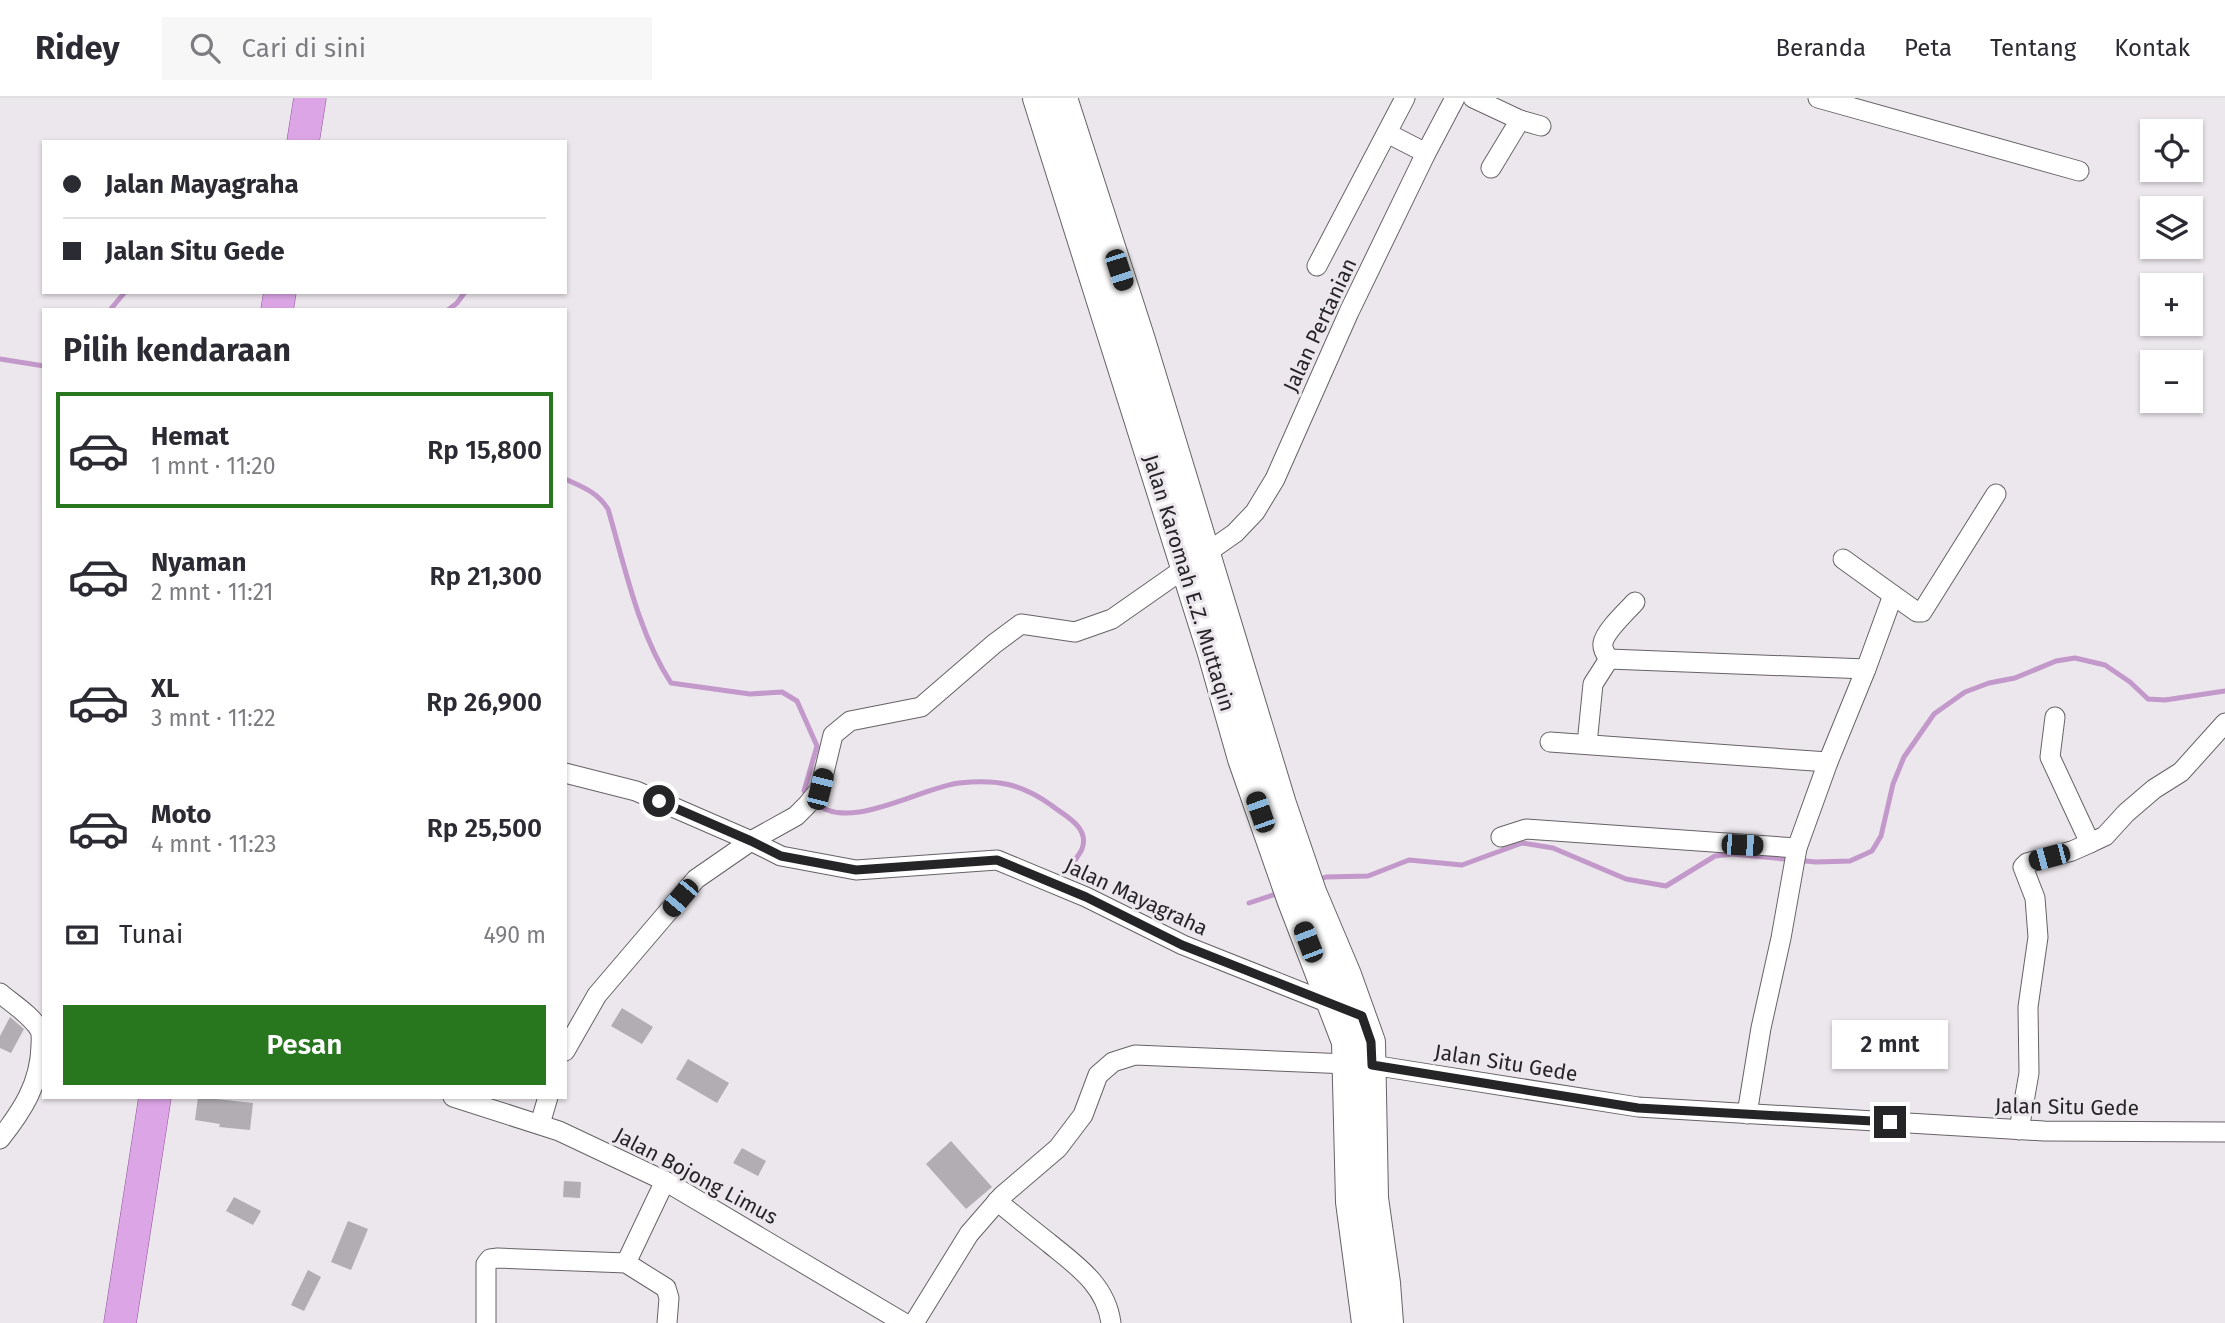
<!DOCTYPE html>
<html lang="id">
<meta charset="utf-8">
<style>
body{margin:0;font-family:"Fira Sans",sans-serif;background:#f7f7f7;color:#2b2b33;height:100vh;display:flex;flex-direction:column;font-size:26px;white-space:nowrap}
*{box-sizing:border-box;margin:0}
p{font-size:23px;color:#7c7c81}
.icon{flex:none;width:38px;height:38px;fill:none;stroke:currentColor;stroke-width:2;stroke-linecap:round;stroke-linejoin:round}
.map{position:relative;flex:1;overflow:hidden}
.details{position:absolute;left:42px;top:210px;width:525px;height:791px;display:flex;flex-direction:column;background:#fff;border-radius:0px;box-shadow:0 2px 5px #0004}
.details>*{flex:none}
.hud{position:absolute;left:42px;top:42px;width:525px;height:154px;border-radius:0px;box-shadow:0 2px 5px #0004;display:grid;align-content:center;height:154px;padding:0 21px;background:#fff}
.tools{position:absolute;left:2140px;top:21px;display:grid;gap:14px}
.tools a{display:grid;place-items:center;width:63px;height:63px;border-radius:0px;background:#fff;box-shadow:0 2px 5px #0004;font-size:35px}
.end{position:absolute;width:32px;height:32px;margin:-16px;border:9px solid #252426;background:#fff;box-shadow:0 0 0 4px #fff}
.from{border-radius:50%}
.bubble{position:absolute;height:49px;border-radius:0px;background:#fff;box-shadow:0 2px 5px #0004;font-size:23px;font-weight:600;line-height:49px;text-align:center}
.car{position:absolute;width:21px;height:42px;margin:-21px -10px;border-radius:9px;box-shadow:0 0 5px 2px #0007;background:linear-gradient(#222 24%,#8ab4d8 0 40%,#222 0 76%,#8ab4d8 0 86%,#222 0)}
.hud b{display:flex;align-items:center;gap:24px;height:66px;font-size:26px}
.hud b+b{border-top:2px solid #e1e1e2}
.hud i{width:18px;height:18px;background:#2b2b33}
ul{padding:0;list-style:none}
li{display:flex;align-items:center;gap:21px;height:116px;margin:0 14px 10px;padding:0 7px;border:4px solid transparent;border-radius:0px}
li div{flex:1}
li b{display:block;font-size:26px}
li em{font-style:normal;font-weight:600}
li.on{border-color:#28771f}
li>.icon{width:63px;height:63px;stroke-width:1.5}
h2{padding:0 21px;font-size:32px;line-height:84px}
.pay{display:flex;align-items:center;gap:18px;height:77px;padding:0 21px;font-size:26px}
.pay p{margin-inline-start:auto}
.action{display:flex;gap:14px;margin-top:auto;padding:14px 21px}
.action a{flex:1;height:80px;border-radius:0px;background:#28771f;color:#fff;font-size:28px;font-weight:600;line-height:80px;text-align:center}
header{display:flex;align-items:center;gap:42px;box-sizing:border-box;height:98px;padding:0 35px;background:#fff;border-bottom:2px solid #e1e1e2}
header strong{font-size:33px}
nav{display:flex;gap:38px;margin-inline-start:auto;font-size:24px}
.search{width:490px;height:63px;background:#f7f7f7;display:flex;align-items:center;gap:18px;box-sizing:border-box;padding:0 24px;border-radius:0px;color:#7c7c81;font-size:26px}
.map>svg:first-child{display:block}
</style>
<header>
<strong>Ridey</strong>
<div class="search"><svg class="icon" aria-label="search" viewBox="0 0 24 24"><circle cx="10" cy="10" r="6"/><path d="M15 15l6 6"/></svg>Cari di sini</div>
<nav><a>Beranda</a><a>Peta</a><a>Tentang</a><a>Kontak</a></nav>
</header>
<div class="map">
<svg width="2225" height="1225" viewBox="0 0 2225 1225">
<rect width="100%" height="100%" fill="#ece7ec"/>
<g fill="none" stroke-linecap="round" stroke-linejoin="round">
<g stroke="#c398ca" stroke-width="5">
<polyline points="110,212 125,194"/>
<polyline points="448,212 457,205 465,194"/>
<polyline points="0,261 44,268"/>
<path d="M565,381C583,389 597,394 608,411C625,469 638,534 671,585L750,596L782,594L797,603L817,648L804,693L808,697"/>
<path d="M815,704C846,736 922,689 959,685C996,681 1020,685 1051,707C1065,718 1090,729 1082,751C1079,758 1074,761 1072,769"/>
<polyline points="1318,782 1326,779 1368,778 1409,762 1462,767 1522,745 1553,750 1626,781 1666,788 1715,758 1732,756 1816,764 1850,763 1872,753 1881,738 1893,686 1904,659 1934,616 1965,594 1989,585 2015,580 2056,563 2075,560 2105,567 2130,584 2148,601 2165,602 2225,593"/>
<polyline points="1249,805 1279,795"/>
</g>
</g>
<g fill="#b1adb2">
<polygon points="622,910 653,929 642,946 611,928"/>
<polygon points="10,919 24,931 11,955 0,950 0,938"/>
<polygon points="688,961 729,985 717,1005 676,981"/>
<polygon points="198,999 253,1005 250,1032 219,1029 220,1026 195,1022"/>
<polygon points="951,1043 992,1089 966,1111 926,1066"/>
<polygon points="742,1050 766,1063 758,1078 733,1065"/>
<polygon points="564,1083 581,1084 580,1100 563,1099"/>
<polygon points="234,1099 261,1113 253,1127 226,1113"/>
<polygon points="348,1123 368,1131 351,1172 331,1164"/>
<polygon points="308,1172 321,1179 304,1213 291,1207"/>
</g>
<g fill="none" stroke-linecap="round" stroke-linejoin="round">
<defs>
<g id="street">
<polyline points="1473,0 1520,22 1491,70"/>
<polyline points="1818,0 2079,73"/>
<polyline points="1520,22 1541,28"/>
<polyline points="1387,35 1426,55"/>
<polyline points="1317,168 1405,0"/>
<polyline points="1843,461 1893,497"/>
<path d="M1635,504C1627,513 1605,533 1603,545C1602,551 1606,557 1609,561L1866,571"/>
<polyline points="1550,644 1828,664"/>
<polyline points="1587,646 1593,586 1609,561"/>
<polyline points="565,675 636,693 751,743 781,758 856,772 997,762 1086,799 1183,847 1339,909"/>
<polyline points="1501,739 1526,731 1797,750"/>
<polyline points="2090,745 2105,738 2126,715 2154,691 2181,674 2225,625"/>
<path d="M0,895C13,906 31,917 40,932C42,937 41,943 41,948C40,986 22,1013 0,1041"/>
<polyline points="565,953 597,897 696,781 751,743 796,718 807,707 820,691 833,637 850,623 921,609 994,546 1021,526 1075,534 1112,521 1235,435 1255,414 1275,381 1349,214 1426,55 1455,0"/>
<polyline points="453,999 559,1033 665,1083 904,1225"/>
<polyline points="1747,1016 1761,930 1781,840 1797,750 1828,664 1866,571 1893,497 1917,514 1922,514 1996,396"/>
<polyline points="540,1026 548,999"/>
<polyline points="2019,1032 2029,975 2028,909 2038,839 2035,800 2023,769 2027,765 2072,753 2090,745 2050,659 2055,619"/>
<path d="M997,1103C1014,1117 1031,1131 1049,1145C1076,1167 1106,1187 1111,1225"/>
<polyline points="626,1165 665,1083"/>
<polyline points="486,1225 486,1166 490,1161 498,1160 626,1165 666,1190 669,1200 667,1225"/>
<polyline points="914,1225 969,1136 1002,1098 1058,1050 1083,1017 1098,977 1113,964 1135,957 1372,967 1638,1009 2044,1033 2225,1034"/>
</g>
<g id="secondary">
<polyline points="1037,0 1211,552 1242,661 1291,801 1346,944 1350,1104 1366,1225"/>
<polyline points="1063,0 1141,242 1282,706 1312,794 1347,877 1371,944 1374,1100 1386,1185 1389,1225"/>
</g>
<g id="primary">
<polyline points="303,44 310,0"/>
<polyline points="277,212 280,194"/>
<polyline points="120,1225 155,999"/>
</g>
</defs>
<use href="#street" stroke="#666266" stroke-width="21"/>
<use href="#secondary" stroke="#666266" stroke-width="30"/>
<use href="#primary" stroke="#8d5298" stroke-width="33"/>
<use href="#street" stroke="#fff" stroke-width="19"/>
<use href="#secondary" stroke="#fff" stroke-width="28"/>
<use href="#primary" stroke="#dca6e6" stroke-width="32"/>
</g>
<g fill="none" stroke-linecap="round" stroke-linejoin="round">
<polyline stroke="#252426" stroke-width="9" points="659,703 751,743 781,758 856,772 997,762 1086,799 1182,847 1362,918 1371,944 1372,967 1638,1010 1890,1024"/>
</g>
<g text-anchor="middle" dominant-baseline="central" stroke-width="6" stroke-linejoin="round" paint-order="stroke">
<g font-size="21" fill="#252426" stroke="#ece7ec">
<text transform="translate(1320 227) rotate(-65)">Jalan Pertanian</text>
<text transform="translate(1189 485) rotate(73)">Jalan Karomah E.Z. Muttaqin</text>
<text transform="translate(1136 799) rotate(25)">Jalan Mayagraha</text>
<text transform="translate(1506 965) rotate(9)">Jalan Situ Gede</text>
<text transform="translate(2067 1009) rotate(1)">Jalan Situ Gede</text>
<text transform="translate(696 1078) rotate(28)">Jalan Bojong Limus</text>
</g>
</g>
</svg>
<div class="tools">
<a><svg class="icon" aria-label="locate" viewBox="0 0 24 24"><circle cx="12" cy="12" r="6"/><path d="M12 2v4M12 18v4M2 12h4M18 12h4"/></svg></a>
<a><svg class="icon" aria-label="layers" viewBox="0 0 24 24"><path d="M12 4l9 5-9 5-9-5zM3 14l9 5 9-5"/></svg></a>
<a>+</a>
<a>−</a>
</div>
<i class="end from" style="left:659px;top:703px"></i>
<i class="end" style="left:1890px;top:1024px"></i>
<div class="bubble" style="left:1832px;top:922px;width:116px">2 mnt</div>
<i class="car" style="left:1119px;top:172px;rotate:162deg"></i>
<i class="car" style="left:820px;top:691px;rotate:14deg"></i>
<i class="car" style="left:1260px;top:714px;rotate:341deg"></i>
<i class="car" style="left:1742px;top:747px;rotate:93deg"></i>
<i class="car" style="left:2049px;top:759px;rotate:255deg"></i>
<i class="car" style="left:680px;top:800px;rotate:220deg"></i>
<i class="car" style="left:1308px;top:844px;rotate:339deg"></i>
<div class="hud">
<b><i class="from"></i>Jalan Mayagraha</b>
<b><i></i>Jalan Situ Gede</b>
</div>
<section class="details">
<h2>Pilih kendaraan</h2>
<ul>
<li class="on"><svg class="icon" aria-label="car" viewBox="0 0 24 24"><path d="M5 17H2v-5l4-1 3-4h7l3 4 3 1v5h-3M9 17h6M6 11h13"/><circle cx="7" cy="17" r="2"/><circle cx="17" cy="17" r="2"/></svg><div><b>Hemat</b><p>1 mnt · 11:20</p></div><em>Rp 15,800</em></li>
<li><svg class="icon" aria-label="car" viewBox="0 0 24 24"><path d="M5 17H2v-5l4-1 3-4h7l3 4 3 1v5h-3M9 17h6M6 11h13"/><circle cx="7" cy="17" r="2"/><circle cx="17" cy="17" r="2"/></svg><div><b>Nyaman</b><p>2 mnt · 11:21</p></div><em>Rp 21,300</em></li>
<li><svg class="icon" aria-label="car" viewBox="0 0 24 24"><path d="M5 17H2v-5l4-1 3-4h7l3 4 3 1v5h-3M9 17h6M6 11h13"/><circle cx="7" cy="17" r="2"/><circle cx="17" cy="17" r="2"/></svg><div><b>XL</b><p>3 mnt · 11:22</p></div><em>Rp 26,900</em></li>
<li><svg class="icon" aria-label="car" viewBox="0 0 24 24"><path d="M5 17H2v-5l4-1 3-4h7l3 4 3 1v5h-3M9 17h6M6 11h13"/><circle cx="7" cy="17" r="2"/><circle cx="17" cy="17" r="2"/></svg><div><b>Moto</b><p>4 mnt · 11:23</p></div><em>Rp 25,500</em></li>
</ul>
<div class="pay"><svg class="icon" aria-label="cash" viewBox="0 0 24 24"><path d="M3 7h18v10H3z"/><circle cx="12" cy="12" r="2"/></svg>Tunai<p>490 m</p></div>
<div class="action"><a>Pesan</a></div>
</section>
</div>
